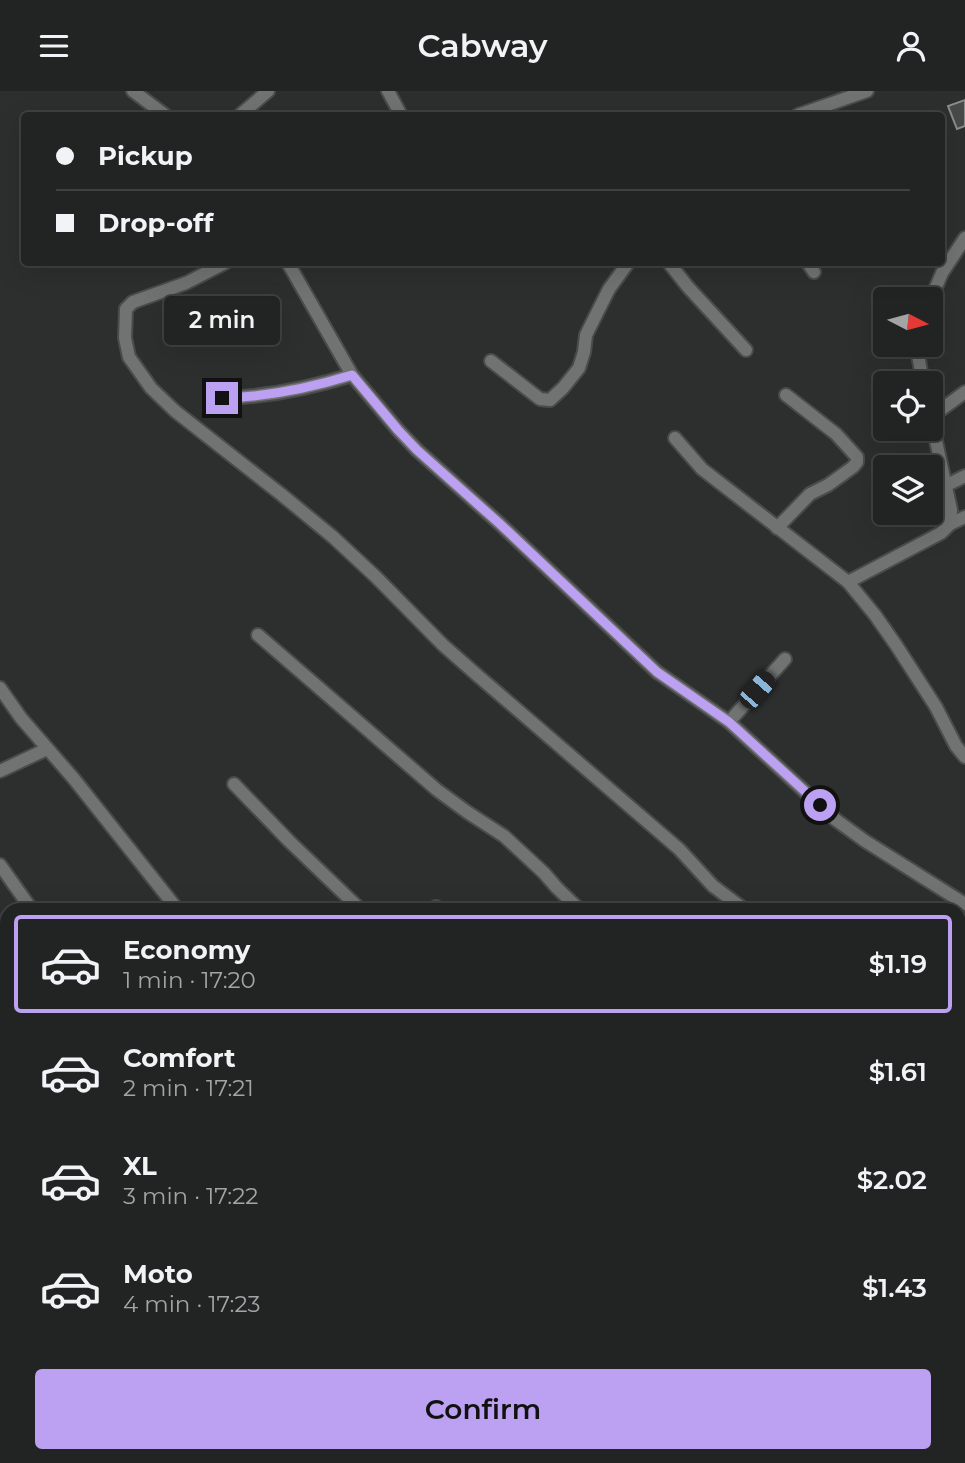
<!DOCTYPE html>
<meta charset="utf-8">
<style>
body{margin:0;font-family:Montserrat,sans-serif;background:#2a2b2b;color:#f1f3f6;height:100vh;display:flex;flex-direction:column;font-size:26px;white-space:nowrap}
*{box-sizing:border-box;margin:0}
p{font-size:23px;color:#a2a4a6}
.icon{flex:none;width:38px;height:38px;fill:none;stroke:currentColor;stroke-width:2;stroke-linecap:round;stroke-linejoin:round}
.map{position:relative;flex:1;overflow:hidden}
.panel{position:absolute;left:0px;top:812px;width:966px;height:560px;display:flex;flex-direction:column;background:#222323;border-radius:21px 21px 0 0;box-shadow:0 7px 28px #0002,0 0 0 2px #3f4041}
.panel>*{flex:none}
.top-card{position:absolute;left:21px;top:21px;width:924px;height:154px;border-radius:7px;box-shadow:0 7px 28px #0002,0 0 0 2px #3f4041;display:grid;align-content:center;height:154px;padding:0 35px;background:#222323}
.needle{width:46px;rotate:96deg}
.controls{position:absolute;left:873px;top:196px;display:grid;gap:14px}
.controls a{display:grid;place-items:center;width:70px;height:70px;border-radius:7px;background:#222323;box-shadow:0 7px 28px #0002,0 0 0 2px #3f4041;font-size:35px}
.end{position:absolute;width:32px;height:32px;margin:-16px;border:9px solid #bca0f2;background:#111;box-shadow:0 0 0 4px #111}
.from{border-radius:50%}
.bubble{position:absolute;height:49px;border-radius:7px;background:#222323;box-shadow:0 7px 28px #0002,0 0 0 2px #3f4041;font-size:23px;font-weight:600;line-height:49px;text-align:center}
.car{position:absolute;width:21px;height:42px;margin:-21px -10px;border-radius:9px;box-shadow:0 0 5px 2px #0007;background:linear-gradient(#222 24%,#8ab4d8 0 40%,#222 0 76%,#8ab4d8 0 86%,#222 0)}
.top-card b{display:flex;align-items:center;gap:24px;height:66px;font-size:26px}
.top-card b+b{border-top:2px solid #3f4041}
.top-card i{width:18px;height:18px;background:#f1f3f6}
ul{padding:12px 0 0;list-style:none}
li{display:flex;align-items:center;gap:21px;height:98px;margin:0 14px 10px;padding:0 21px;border:4px solid transparent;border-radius:7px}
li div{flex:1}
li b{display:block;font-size:26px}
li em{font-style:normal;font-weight:600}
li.on{border-color:#bca0f2}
li>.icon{width:63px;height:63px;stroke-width:1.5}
.cta{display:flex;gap:14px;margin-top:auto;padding:14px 35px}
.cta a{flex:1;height:80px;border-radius:7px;background:#bca0f2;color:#111;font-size:28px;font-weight:600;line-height:80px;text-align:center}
header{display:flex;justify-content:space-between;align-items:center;height:91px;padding:0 35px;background:#222323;font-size:32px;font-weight:600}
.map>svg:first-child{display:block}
</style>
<header><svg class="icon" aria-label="menu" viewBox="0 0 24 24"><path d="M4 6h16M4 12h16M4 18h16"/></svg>Cabway<svg class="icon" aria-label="person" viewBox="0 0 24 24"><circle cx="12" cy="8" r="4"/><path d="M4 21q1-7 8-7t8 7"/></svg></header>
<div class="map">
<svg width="965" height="1372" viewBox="0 0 965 1372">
<rect width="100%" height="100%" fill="#2d2f2f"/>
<polygon fill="#464948" stroke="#8a8d8c" stroke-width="2" points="965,9 965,35 957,38 948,15"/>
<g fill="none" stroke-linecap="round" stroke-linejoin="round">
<defs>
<g id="minor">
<polyline points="133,0 165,24"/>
<polyline points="388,0 401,24"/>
<polyline points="240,24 268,0"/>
<polyline points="798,24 867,0"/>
<polyline points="225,172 186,192 133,211 126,218 125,247 129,266 151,297 175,320 282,404 333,446 376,486 443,554 477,584 679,758 713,795 745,819"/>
<polyline points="288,172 352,284"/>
<polyline points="669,172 688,196 746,259"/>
<polyline points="808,172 814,181"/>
<polyline points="931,208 942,182 965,147"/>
<polyline points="917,254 917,258 923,292"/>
<polyline points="491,270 540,308 550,309 563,297 579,277 584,261 586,244 609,198 628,172"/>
<path d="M222,307C266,306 310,297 352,284L398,339L417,359L500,433L657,581L729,631L836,729L865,750L965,813"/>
<polyline points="931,326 965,301"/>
<polyline points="675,347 702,378 848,491 875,524 896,554 936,616 956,655 965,666"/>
<polyline points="945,395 965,385"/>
<polyline points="950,433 965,426"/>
<polyline points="777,437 810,403 828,394 853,376 857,371 857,366 836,343 786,304"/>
<polyline points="848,491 941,442 950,433 951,419 931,327"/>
<polyline points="258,544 437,699 467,721 504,745 544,782 557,797 580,819"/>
<polyline points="0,597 21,627 74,688 178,819"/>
<polyline points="729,631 785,568"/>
<polyline points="0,680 47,658"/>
<polyline points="234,693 289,750 361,819"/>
<polyline points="0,774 32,819"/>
<polyline points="433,819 436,816"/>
<polyline points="959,964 965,963"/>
<polyline points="959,1085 965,1083"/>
<polyline points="0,1359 10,1372"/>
<polyline points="143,1365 148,1372"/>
<polyline points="788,1365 795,1372"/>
<polyline points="235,1372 243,1365"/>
<polyline points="423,1372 431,1365"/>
<polyline points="610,1372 617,1365"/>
</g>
</defs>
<use href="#minor" stroke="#4a4c4b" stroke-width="16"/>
<use href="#minor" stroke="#707372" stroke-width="12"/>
</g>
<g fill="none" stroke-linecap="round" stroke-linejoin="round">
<path stroke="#bca0f2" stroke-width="9" d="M222,307C266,306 310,297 352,284L398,339L417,359L500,433L657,581L729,631L820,714"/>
</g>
</svg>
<div class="controls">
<a><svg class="needle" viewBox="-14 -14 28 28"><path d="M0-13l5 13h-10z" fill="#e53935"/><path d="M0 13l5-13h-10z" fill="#a2a4a6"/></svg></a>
<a><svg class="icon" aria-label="locate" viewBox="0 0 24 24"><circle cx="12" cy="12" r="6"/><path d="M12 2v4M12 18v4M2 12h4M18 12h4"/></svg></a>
<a><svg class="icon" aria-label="layers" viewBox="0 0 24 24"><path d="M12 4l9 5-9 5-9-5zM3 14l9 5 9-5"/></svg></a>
</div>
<i class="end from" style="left:820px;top:714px"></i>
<i class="end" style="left:222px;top:307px"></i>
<div class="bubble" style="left:164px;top:205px;width:116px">2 min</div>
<i class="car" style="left:757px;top:599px;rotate:41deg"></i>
<div class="top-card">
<b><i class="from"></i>Pickup</b>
<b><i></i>Drop-off</b>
</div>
<section class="panel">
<ul>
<li class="on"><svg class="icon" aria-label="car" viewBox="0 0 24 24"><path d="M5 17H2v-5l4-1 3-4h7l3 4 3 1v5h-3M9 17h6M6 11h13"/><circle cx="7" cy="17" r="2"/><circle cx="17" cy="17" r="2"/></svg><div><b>Economy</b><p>1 min · 17:20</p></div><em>$1.19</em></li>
<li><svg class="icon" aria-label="car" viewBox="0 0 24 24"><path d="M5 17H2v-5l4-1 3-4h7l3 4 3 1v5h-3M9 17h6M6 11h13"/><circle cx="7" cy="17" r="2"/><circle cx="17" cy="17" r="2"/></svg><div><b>Comfort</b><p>2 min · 17:21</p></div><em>$1.61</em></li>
<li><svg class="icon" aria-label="car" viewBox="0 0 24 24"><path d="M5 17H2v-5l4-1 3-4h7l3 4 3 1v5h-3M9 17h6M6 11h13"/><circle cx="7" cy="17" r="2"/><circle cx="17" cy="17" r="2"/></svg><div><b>XL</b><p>3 min · 17:22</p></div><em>$2.02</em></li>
<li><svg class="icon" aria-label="car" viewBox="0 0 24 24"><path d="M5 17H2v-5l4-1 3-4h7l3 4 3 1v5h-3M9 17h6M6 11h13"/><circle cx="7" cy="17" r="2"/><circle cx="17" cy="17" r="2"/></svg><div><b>Moto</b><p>4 min · 17:23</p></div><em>$1.43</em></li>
</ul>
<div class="cta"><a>Confirm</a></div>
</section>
</div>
